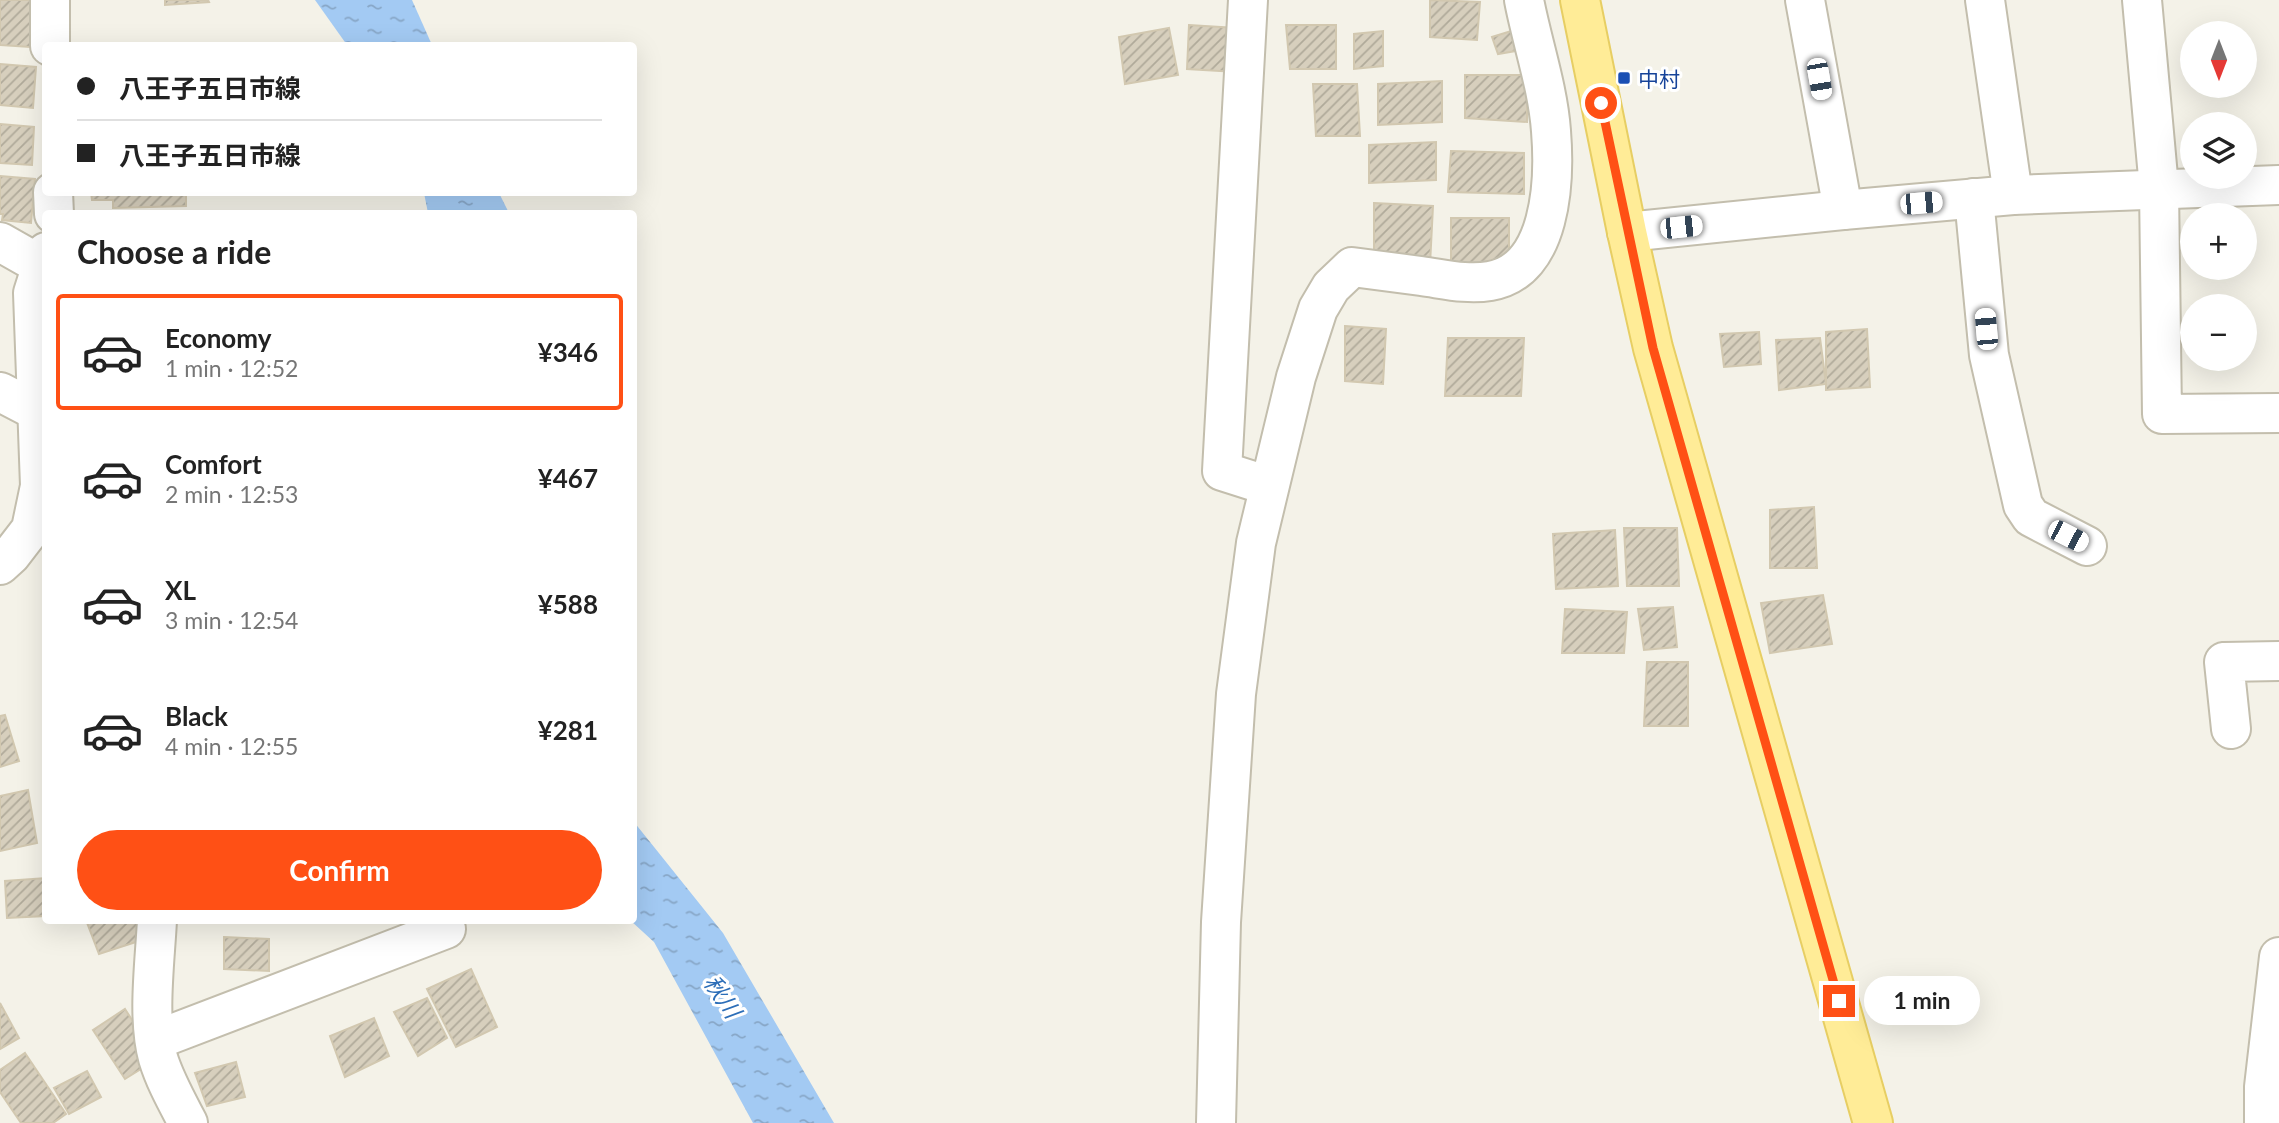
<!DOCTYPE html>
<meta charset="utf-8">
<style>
body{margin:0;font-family:Lato,"Noto Sans JP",sans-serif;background:#f6f6f6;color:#222;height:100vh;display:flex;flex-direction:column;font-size:26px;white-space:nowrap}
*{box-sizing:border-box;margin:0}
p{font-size:23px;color:#767676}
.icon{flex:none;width:38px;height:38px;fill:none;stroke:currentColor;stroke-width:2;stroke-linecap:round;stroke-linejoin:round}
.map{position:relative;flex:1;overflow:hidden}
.details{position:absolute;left:42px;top:210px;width:595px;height:714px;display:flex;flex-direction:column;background:#fff;border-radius:7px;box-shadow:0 7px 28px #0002}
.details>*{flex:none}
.guide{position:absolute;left:42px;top:42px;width:595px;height:154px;border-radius:7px;box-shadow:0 7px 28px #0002;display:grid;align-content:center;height:154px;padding:0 35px;background:#fff}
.needle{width:46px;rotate:180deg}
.buttons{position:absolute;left:2180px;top:21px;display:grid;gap:14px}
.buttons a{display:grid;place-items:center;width:77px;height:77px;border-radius:50%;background:#fff;box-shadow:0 7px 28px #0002;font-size:35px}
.end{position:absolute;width:32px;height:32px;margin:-16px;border:9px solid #ff5015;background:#fff;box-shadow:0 0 0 4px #fff}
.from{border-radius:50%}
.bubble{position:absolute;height:49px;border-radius:24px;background:#fff;box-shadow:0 7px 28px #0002;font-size:23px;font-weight:700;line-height:49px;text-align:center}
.car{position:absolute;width:21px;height:42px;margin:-21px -10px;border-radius:9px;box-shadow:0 0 5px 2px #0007;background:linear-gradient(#fff 24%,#345 0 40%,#fff 0 76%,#345 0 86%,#fff 0)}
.guide b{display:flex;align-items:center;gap:24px;height:66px;font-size:26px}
.guide b+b{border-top:2px solid #e0e0e0}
.guide i{width:18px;height:18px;background:#222}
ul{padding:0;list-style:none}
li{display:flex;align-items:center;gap:21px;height:116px;margin:0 14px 10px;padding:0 21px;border:4px solid transparent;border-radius:7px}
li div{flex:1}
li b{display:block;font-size:26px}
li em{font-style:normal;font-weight:700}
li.active{border-color:#ff5015}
li>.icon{width:63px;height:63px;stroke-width:1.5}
h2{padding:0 35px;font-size:32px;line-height:84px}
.cta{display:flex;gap:14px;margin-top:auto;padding:14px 35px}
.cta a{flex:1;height:80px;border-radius:42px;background:#ff5015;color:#fff;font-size:28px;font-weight:700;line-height:80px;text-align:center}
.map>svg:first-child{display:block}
</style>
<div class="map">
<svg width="2279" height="1123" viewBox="0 0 2279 1123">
<defs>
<pattern id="water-ripples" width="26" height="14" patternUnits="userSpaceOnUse" patternTransform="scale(1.75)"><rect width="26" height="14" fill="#a3caf3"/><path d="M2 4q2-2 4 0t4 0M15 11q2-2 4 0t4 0" fill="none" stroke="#87a6c6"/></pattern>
<pattern id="building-hatch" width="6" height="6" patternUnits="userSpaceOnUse" patternTransform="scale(1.75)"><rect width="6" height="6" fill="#d7cfbd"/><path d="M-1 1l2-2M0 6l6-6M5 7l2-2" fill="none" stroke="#b0aa9a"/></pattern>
</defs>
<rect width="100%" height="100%" fill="#f4f2e8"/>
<g fill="url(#water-ripples)">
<polygon points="315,0 412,0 432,45 347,45"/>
<polygon points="424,193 499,193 509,213 428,213"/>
<polygon points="634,822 723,933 834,1123 753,1123 654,942 631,921 634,920"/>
</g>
<g fill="url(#building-hatch)" stroke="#d2c8b0" stroke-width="2">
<polygon points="0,0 33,0 30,47 0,45"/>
<polygon points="165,0 208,0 209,2 165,5"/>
<polygon points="1430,0 1480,2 1477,40 1430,37"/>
<polygon points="1189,25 1236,28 1236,72 1187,69"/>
<polygon points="1286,25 1336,25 1336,69 1290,69"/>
<polygon points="1169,28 1178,75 1125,84 1119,37"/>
<polygon points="1521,28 1527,49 1498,54 1492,37"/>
<polygon points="1383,31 1383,66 1354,69 1354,34"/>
<polygon points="0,64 36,67 33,108 0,105"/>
<polygon points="1465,75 1527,75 1527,122 1465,118"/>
<polygon points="1442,81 1442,122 1378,125 1378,84"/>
<polygon points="1313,84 1357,84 1360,136 1316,136"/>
<polygon points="0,124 34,127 32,165 0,163"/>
<polygon points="1436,142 1436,180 1369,183 1369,145"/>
<polygon points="1451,151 1524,153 1524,194 1448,192"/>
<polygon points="0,176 35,179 31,223 2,220 3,214 0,214"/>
<polygon points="91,192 186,192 186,206 113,208 113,200 92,200"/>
<polygon points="1374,203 1433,206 1430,265 1374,262"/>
<polygon points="1451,218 1509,218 1509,262 1451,265"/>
<polygon points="1345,326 1386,329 1383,384 1345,381"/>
<polygon points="1867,329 1870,387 1826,390 1826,332"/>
<polygon points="1759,332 1761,364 1724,367 1720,334"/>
<polygon points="1448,338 1524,338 1521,396 1445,396"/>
<polygon points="1820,338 1826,384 1779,390 1776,340"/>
<polygon points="1814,507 1817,568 1770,568 1770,510"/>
<polygon points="1624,528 1677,528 1679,586 1627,586"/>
<polygon points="1615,530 1618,586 1556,589 1553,534"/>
<polygon points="1823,595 1832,644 1770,653 1761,603"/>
<polygon points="1673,607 1677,647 1644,650 1638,609"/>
<polygon points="1565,609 1627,612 1624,653 1562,653"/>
<polygon points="1647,662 1688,662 1688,726 1644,726"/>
<polygon points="5,715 19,761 0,767 0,716"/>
<polygon points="28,790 37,843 0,851 0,796"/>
<polygon points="46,878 46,916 7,918 5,881"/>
<polygon points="86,920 140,920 145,939 99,954"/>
<polygon points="224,937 269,939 269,971 224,969"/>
<polygon points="471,969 497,1027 456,1047 427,989"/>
<polygon points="427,998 447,1038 418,1056 394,1012"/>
<polygon points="0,1003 19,1038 0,1049"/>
<polygon points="125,1009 157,1059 125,1079 93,1030"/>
<polygon points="374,1018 389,1056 345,1077 330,1036"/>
<polygon points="25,1053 66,1114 53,1123 21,1123 0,1092 0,1070"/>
<polygon points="236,1062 245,1097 207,1106 195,1073"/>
<polygon points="87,1071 101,1097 69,1114 54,1088"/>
</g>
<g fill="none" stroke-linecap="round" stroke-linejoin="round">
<defs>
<g id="minor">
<polyline points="50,0 50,46"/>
<polyline points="1248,0 1222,471 1269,486"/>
<polyline points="1805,0 1843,210"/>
<polyline points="1985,0 2013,195"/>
<polyline points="2142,0 2159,188 2162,414 2279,413"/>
<polyline points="53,192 54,214"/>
<polyline points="1974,198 1989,355 2023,505 2031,517 2087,546"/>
<polyline points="1627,232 1843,210 2013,195 2279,185"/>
<polyline points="0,242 46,268"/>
<polyline points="0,392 37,411"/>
<polyline points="0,565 11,555 31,529 40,486 33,293 46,252"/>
<polyline points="2231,729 2224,662 2279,661"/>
<path d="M157,920C155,961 147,1019 158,1058C165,1081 177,1102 188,1123"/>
<polyline points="156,1040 446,929"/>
<path d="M1216,1123L1221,922L1236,694L1256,543L1296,377L1318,309L1331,287L1352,267C1375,270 1398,273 1421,276C1444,279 1467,285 1490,281C1552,271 1555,180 1551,131C1548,88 1532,42 1524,0"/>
<polyline points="2264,1123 2264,1087 2279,957"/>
</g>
<polyline id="major" points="1580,0 1627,232 1653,348 1873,1123"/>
</defs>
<use href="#minor" stroke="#c3bead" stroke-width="42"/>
<use href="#major" stroke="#e7ce63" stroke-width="42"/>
<use href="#minor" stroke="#fff" stroke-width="38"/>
<use href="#major" stroke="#ffec97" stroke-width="38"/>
</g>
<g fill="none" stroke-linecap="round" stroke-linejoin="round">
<polyline stroke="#ff5015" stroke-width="9" points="1601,103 1653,348 1839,1001"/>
</g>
<rect fill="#1a4fb4" stroke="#fff" stroke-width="2.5" x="1617" y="71" width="14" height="14" rx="3.5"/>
<g text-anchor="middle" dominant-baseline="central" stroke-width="6" stroke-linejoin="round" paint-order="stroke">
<g font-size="21" fill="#164399" stroke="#fff" text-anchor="start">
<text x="1638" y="78">中村</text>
</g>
<g font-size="23" font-style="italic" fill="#2c6eb8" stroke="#fff">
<text transform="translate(723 996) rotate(56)">秋川</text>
</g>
</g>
</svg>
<div class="buttons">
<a><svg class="needle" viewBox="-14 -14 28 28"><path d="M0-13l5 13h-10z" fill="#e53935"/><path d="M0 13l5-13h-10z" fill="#767676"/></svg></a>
<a><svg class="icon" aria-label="layers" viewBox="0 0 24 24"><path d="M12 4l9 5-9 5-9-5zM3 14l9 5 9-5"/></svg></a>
<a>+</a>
<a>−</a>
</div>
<i class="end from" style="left:1601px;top:103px"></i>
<i class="end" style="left:1839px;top:1001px"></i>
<div class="bubble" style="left:1864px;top:976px;width:116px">1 min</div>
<i class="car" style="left:1819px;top:79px;rotate:170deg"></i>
<i class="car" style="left:1921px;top:203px;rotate:85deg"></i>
<i class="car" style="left:1681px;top:227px;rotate:84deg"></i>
<i class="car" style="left:1986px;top:329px;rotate:355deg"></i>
<i class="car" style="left:2068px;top:536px;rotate:117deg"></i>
<div class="guide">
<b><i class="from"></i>八王子五日市線</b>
<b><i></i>八王子五日市線</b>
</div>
<section class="details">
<h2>Choose a ride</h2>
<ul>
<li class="active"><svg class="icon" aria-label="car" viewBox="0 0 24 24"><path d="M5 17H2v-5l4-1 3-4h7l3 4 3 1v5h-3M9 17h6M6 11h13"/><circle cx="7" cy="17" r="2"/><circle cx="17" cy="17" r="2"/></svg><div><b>Economy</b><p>1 min · 12:52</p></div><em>¥346</em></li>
<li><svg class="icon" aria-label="car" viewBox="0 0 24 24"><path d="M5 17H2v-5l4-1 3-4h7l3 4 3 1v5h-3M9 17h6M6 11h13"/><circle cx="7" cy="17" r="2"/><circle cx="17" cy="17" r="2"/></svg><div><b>Comfort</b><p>2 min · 12:53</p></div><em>¥467</em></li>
<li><svg class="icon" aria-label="car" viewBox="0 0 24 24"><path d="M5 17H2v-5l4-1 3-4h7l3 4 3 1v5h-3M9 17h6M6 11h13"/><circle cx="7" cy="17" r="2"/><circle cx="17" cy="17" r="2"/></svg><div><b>XL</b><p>3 min · 12:54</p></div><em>¥588</em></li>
<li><svg class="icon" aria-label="car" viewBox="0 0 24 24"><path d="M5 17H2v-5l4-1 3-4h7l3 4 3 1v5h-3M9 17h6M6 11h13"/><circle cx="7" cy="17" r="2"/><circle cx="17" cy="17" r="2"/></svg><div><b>Black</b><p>4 min · 12:55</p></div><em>¥281</em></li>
</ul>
<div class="cta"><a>Confirm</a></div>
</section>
</div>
